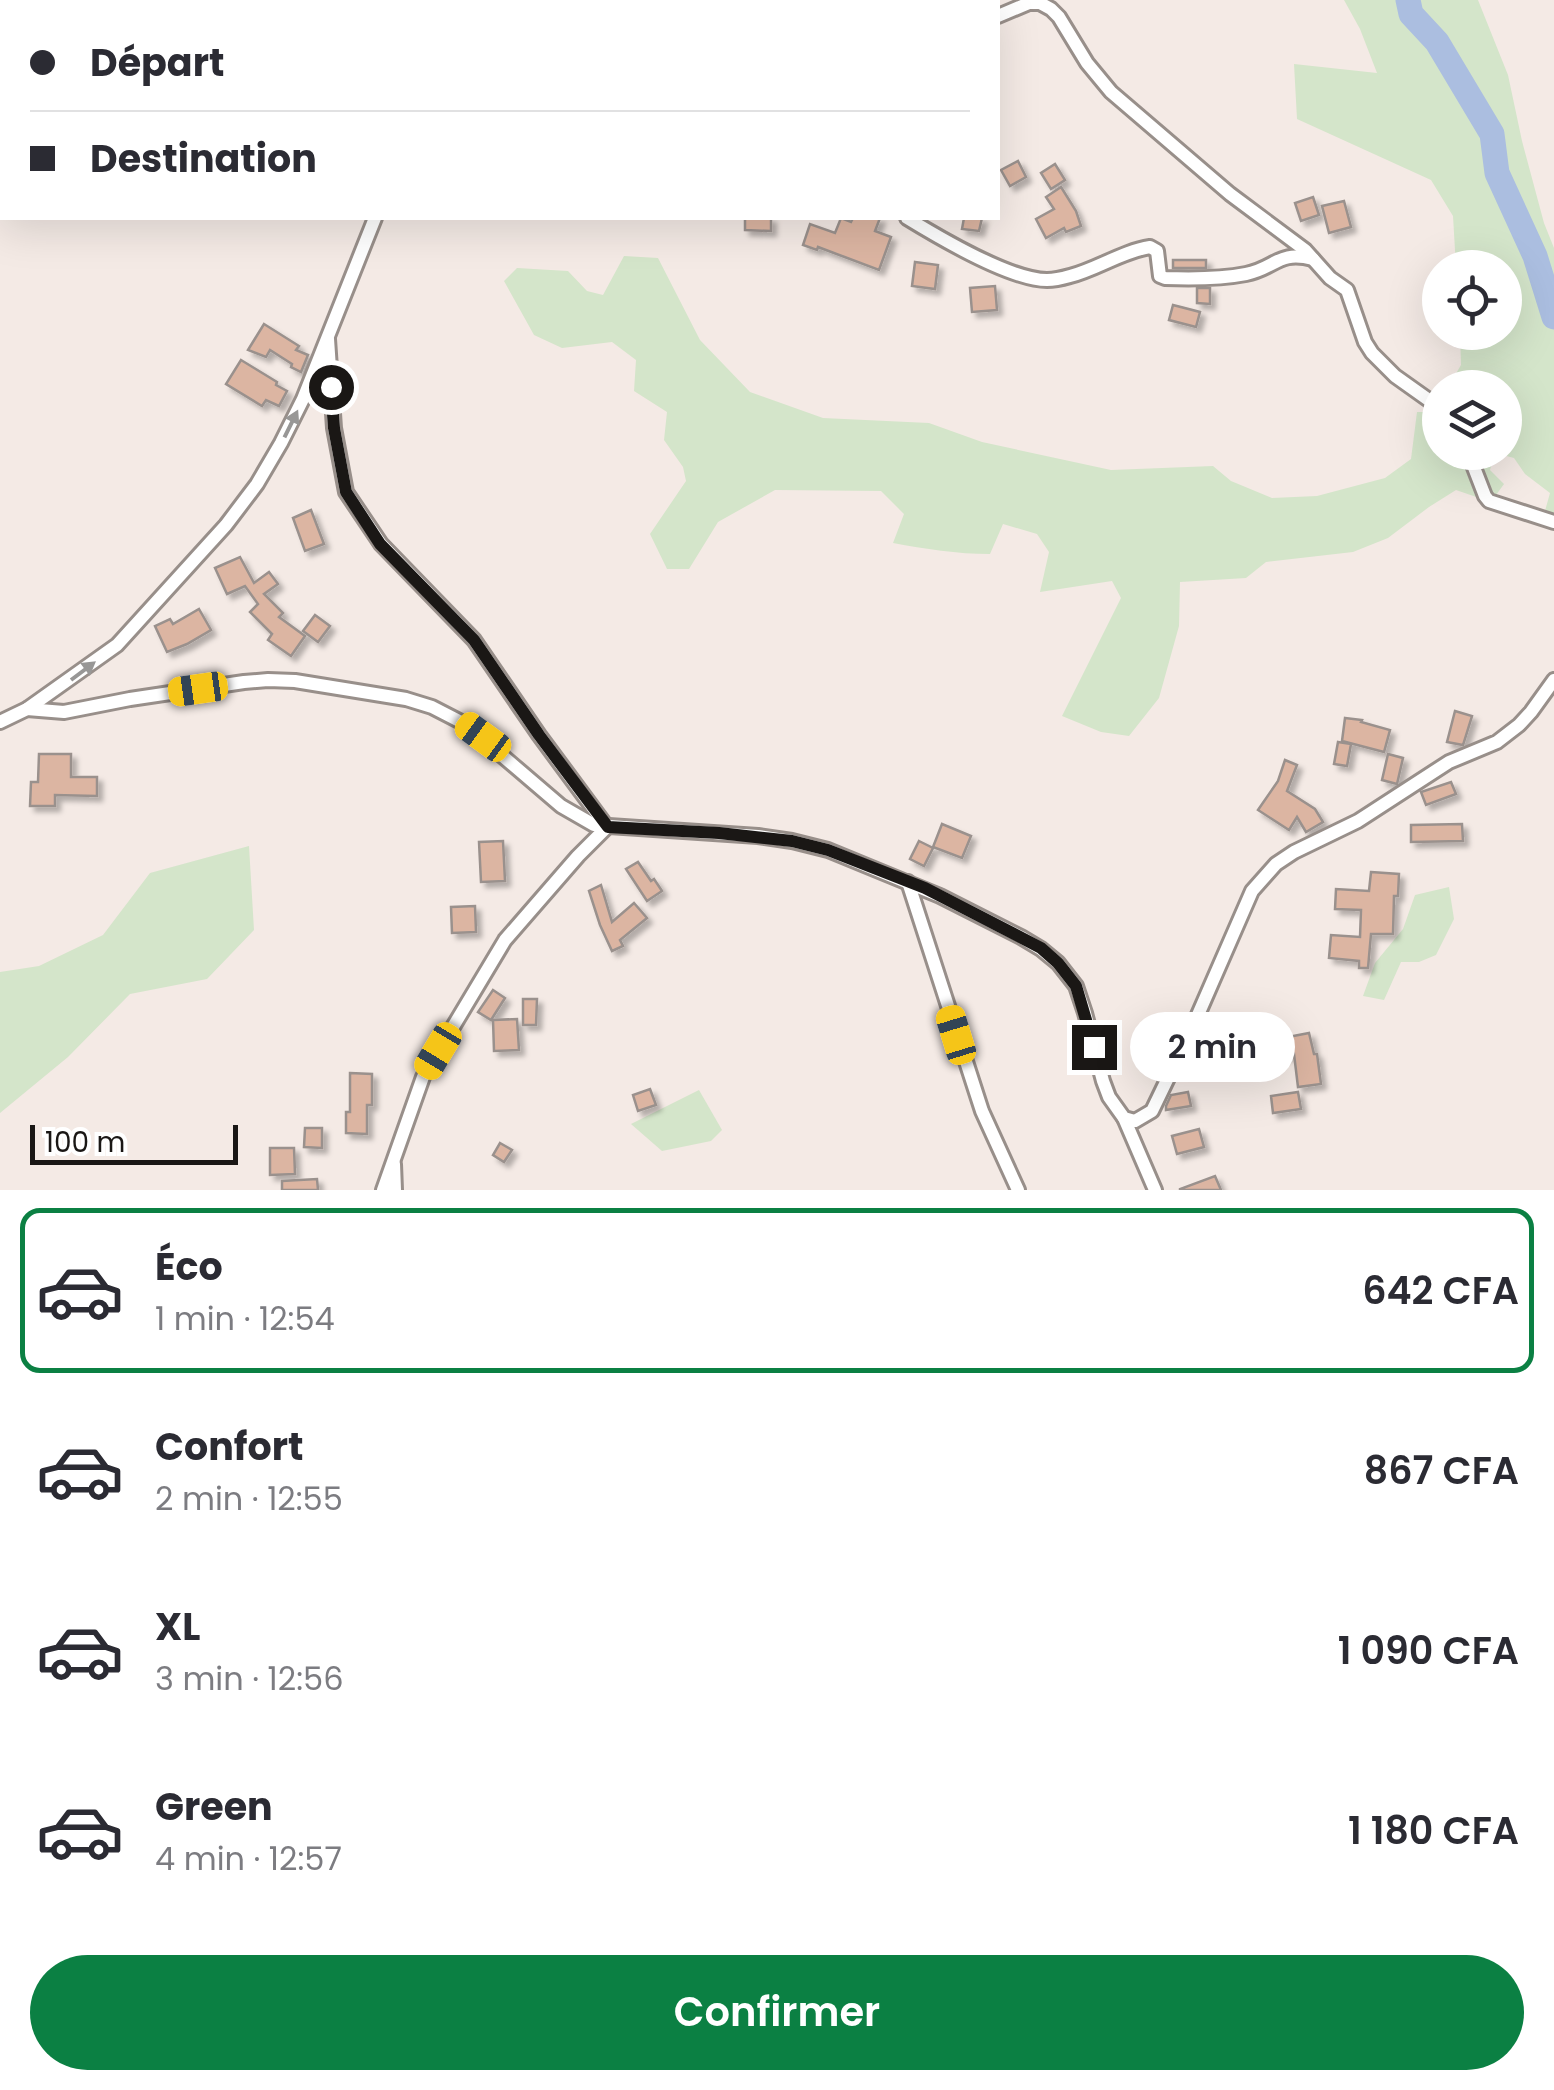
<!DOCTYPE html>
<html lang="fr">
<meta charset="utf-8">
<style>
body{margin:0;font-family:Poppins,sans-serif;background:#f7f7f7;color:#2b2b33;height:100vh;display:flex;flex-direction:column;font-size:38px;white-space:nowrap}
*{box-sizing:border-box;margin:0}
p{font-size:32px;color:#7c7c81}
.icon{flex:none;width:55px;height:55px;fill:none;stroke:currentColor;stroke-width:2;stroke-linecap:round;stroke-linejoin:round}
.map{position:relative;height:1190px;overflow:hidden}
.panel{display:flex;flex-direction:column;background:#fff;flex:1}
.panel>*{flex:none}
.banner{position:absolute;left:0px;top:0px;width:1000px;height:220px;box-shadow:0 10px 40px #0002;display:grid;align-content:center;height:220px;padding:0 30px;background:#fff}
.tools{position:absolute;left:1422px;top:250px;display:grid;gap:20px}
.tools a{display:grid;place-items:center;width:100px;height:100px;border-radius:50%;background:#fff;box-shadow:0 10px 40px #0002;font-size:50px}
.scale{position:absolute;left:30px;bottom:25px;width:208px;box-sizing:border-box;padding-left:10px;border:5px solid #1a1715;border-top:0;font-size:28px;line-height:35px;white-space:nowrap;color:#1a1715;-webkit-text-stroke:8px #fff;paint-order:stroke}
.end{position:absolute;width:45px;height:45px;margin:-22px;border:12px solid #1a1715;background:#fff;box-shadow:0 0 0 5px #fff}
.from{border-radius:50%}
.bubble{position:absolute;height:70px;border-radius:35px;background:#fff;box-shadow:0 10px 40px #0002;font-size:32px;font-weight:600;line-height:70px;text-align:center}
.car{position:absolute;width:30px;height:60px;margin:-30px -15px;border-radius:12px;box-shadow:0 0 8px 2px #0007;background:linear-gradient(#f5c518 24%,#345 0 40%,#f5c518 0 76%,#345 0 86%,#f5c518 0)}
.banner b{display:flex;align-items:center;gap:35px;height:95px;font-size:38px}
.banner b+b{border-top:2px solid #e1e1e2}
.banner i{width:25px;height:25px;background:#2b2b33}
ul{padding:18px 0 0;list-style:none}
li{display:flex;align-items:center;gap:30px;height:165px;margin:0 20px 15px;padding:0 10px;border:5px solid transparent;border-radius:20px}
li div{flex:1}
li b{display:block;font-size:38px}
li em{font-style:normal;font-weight:600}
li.on{border-color:#0b8043}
li>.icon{width:90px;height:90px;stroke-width:1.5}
.action{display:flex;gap:20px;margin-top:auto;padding:20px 30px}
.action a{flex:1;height:115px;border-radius:60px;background:#0b8043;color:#fff;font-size:40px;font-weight:600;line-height:115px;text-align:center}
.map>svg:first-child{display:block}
</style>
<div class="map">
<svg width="1554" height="1190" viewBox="0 0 1554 1190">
<defs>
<filter id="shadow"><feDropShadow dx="5" dy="5" stdDeviation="2.5" flood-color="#0004"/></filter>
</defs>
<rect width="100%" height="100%" fill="#f4eae5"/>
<g fill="#d4e5ca">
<polygon points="0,0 162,0 158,2 2,2 2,102 0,103"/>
<path d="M1344,0H1478L1508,75L1522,141L1544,223L1554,248V514L1545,511L1550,493L1525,474L1514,458L1495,453L1490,470L1504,484L1496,495L1485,500L1456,490L1429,507L1388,538L1353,552L1266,562L1246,578L1180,582L1179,626L1159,698L1129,736L1101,732L1062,716L1121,598L1112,581L1040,592L1049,552L1037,534L1003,524L990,554C957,554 925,549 893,543L904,514L881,491L775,490L718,522L689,569H667L650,534L686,481L683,467L664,440L667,412L634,391L636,360L612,342L562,348L534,335L504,281L517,268L568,271L587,291L603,295L624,256L658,258L700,340L750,392L823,418L929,423L982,442L1111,470L1213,466L1231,481L1272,498L1317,496L1385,478L1411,459L1417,412H1433L1440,400V452H1505V388L1448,387L1461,365L1460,333L1505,332V268L1456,267L1453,216L1431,180L1297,119L1294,64L1377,73L1360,29Z"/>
<polygon points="249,846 254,930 207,979 130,994 68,1057 0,1113 0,972 39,966 103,935 150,873"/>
<polygon points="1449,887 1454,919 1436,955 1419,962 1401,962 1384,1000 1363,996 1375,963 1403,929 1415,895"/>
<polygon points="699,1090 722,1130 711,1141 662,1151 631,1124"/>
</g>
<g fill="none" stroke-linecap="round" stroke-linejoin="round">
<polyline stroke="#abbee0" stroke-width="25" points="1408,0 1411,14 1437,42 1492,134 1497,173 1535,256 1554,317"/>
</g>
<g fill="#dcb5a2" stroke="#9a918d" stroke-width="2.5" filter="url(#shadow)">
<polygon points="1018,161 1026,177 1010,186 1001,170"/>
<polygon points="1055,164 1065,180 1051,189 1041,173"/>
<polygon points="1061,187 1076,211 1081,226 1066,232 1064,228 1046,238 1036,219 1054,209 1046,197"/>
<polygon points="1313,197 1319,215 1301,221 1295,203"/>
<polygon points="1344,201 1351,227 1329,233 1322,206"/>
<polygon points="745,218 771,218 771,231 745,230"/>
<polygon points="841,218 851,222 853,218 880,218 875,231 891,237 879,270 818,247 817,250 803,245 810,224 835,233"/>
<polygon points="964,218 982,218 979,231 962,229"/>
<rect x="1173" y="260" width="33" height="8"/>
<polygon points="915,262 938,265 935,289 912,286"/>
<polygon points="995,286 997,310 972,312 970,288"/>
<polygon points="1197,288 1210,288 1210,304 1197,303"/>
<polygon points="1173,305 1200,312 1196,327 1169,320"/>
<polygon points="264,324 299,346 296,350 308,355 301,372 291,367 292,364 270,350 266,357 248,350"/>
<polygon points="241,360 277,382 276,385 287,391 279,406 266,400 262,406 226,384"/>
<polygon points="311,510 324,544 305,551 293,518"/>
<polygon points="240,557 254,583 269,572 278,584 264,594 283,613 279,617 305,636 291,656 268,640 272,634 250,612 258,604 245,586 227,594 215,568"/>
<polygon points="199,609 211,630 187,644 167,652 155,626 170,619 173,624"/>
<polygon points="315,615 330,626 318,642 303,631"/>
<polygon points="1455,711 1472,716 1463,745 1447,742"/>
<polygon points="1345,718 1362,720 1361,722 1390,730 1384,752 1342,741"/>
<polygon points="1338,742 1351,744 1347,766 1334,764"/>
<polygon points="39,754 71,754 71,777 97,777 97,796 55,795 55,806 30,806 31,782 38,782"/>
<polygon points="1388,754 1403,758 1397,784 1382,780"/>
<polygon points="1285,760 1297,765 1287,791 1315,809 1323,822 1306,832 1297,817 1289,830 1258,810 1278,781"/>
<polygon points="1451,782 1456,794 1426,805 1421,792"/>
<polygon points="942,824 971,836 962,858 933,847"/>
<polygon points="1462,824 1463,841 1411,842 1411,825"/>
<polygon points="503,841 505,881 481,882 479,842"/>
<polygon points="919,841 933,848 924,866 910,859"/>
<polygon points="638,862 651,881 654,879 662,891 647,901 626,869"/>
<polygon points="1371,872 1399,874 1398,896 1394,896 1393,934 1371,934 1368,968 1359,968 1359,961 1329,958 1331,935 1360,937 1361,910 1335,909 1336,889 1369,891"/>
<polygon points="601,885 612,922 634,903 647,918 620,940 623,946 612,951 600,925 589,891"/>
<polygon points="475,906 476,932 452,933 451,907"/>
<polygon points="493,990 505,998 491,1020 478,1012"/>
<polygon points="523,999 537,999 536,1025 523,1025"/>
<polygon points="517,1019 519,1050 494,1051 493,1020"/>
<polygon points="1309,1033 1314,1054 1317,1054 1321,1084 1298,1087 1294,1054 1264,1058 1262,1042"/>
<polygon points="350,1073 372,1074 372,1105 367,1105 367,1134 346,1133 346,1112 350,1112"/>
<polygon points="650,1089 656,1105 638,1111 633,1095"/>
<polygon points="1188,1092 1191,1106 1166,1110 1166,1106 1171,1095"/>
<polygon points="1298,1092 1301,1109 1273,1113 1271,1096"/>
<polygon points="305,1128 322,1128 322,1148 304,1147"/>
<polygon points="1199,1129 1204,1147 1177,1154 1172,1136"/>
<polygon points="500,1143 512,1150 504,1162 493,1155"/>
<polygon points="270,1148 294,1148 295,1174 270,1175"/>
<polygon points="1215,1176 1221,1190 1180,1190 1180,1189"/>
<polygon points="317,1179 318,1190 282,1190 282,1181"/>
</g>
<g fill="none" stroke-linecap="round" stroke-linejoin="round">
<defs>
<g id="street">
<polyline points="440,2 441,0"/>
<polyline points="998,16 1029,3 1040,3 1051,9 1059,17 1087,63 1111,92 1230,194 1305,250 1330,278 1347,290 1365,342 1372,353 1395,376 1440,408"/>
<path d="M907,218C938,237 1011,280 1047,280C1055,280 1063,278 1070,276C1097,269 1123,251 1150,247L1157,251L1160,276L1165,278C1191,279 1220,279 1246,274C1276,268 1278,250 1313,259"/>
<polyline points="328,339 334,428 346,492 381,544 474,640 539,735 607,827 578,856 505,940 423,1077 383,1190"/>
<polyline points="1468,452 1485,496 1489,501 1554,522"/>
<polyline points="27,709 64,712 130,699 244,682 268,680 295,681 406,699 432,707 465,724 561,806 594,825 758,836 792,841 828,850 940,896 1021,937 1041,949 1058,963 1076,986 1085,1013 1103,1081 1109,1097 1124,1118 1135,1121 1152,1111 1194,1024 1252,891 1276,864 1294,852 1358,821 1449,762 1497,742 1519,725 1531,712 1554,680"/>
<polyline points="0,722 27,709 117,645 226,525 257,484 281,443 303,399 375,218"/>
<polyline points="908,882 982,1111 1018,1190"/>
<polyline points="1124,1118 1155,1190"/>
<polyline points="394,1164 395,1190"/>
</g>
</defs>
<use href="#street" stroke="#988f8a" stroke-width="18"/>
<use href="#street" stroke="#fff" stroke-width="12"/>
</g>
<defs><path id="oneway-solid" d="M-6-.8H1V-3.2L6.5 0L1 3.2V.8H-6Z" transform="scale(2.5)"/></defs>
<g fill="#989796">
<use href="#oneway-solid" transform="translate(291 424) rotate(-64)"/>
<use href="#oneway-solid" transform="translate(83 671) rotate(-37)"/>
</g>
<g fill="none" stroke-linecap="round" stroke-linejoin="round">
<polyline stroke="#1a1715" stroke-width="12" points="331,387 334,428 346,492 380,544 474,640 539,735 608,827 719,833 792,841 828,850 925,888 1020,937 1041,948 1058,963 1076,986 1094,1047"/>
</g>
</svg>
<div class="tools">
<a><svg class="icon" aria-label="locate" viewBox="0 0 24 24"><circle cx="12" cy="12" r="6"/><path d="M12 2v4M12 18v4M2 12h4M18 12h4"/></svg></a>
<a><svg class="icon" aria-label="layers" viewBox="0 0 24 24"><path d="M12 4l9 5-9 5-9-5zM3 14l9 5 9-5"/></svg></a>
</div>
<div class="scale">100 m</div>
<i class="end from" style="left:331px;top:387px"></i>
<i class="end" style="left:1094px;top:1047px"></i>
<div class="bubble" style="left:1130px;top:1012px;width:165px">2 min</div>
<i class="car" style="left:198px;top:689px;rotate:262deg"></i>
<i class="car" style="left:483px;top:737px;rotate:306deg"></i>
<i class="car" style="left:956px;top:1035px;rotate:343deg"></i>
<i class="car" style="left:438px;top:1051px;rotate:211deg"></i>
<div class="banner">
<b><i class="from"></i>Départ</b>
<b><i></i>Destination</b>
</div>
</div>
<section class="panel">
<ul>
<li class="on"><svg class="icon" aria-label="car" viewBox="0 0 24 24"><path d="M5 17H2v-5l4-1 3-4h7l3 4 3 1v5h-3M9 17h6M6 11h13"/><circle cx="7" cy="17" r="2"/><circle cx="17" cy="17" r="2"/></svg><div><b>Éco</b><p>1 min · 12:54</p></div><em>642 CFA</em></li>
<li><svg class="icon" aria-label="car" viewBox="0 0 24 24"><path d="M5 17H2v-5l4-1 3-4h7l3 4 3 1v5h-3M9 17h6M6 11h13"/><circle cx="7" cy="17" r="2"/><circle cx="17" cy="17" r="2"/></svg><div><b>Confort</b><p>2 min · 12:55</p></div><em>867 CFA</em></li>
<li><svg class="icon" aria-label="car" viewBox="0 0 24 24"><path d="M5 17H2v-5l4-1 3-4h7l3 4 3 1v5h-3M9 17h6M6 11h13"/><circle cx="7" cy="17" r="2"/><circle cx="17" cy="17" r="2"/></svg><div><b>XL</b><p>3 min · 12:56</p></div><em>1 090 CFA</em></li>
<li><svg class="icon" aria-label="car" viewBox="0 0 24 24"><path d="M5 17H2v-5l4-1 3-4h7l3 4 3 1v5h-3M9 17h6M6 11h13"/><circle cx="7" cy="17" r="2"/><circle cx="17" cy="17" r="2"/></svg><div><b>Green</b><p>4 min · 12:57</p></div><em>1 180 CFA</em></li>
</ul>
<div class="action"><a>Confirmer</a></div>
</section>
